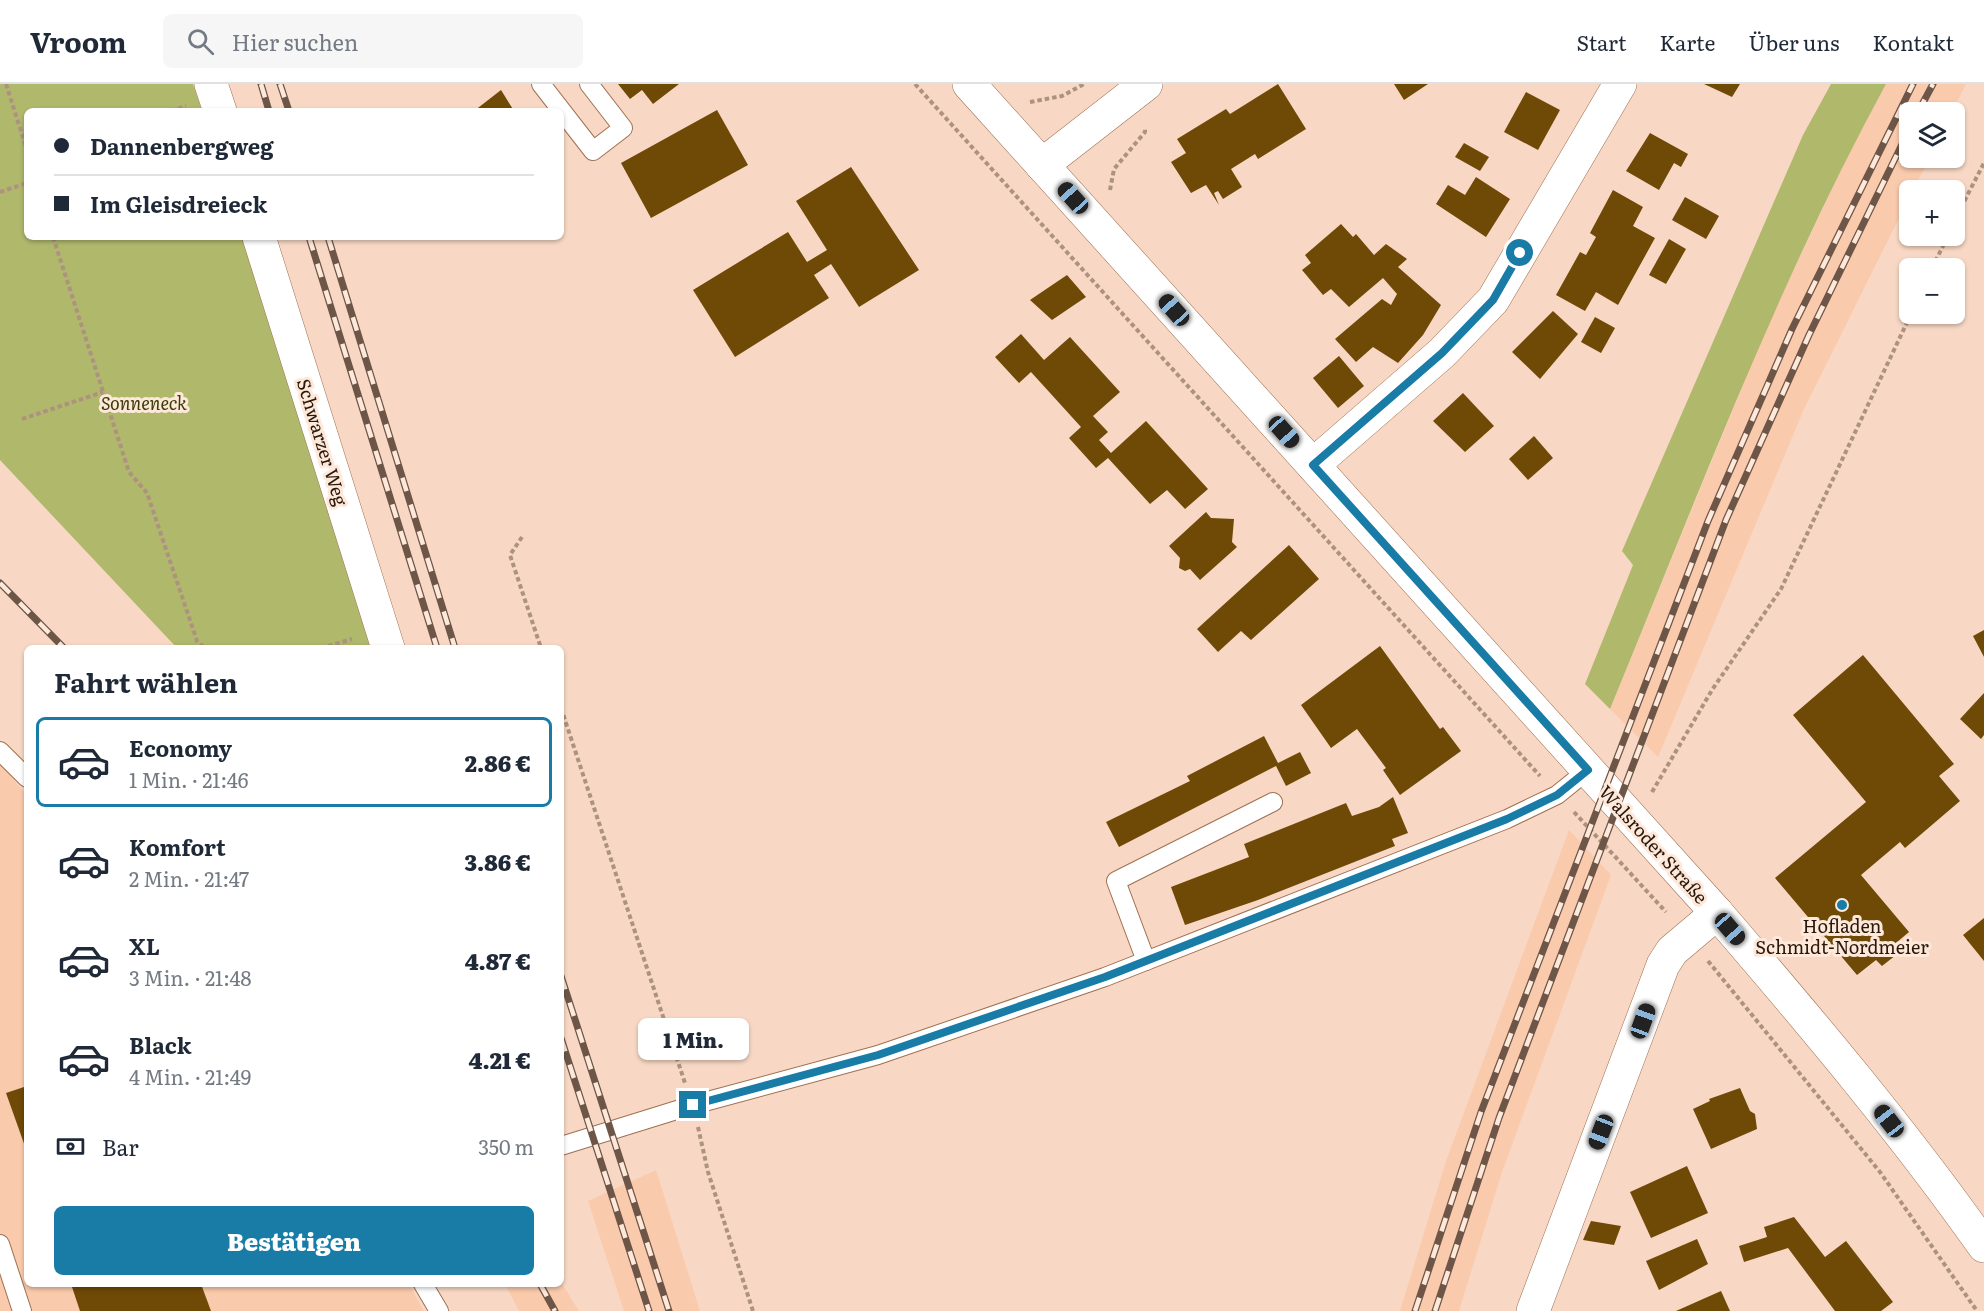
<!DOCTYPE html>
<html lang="de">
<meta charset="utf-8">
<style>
body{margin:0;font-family:Literata,serif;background:#f6f6f7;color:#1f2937;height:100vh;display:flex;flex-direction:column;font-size:22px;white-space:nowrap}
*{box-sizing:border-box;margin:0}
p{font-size:20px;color:#747a83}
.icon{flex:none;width:33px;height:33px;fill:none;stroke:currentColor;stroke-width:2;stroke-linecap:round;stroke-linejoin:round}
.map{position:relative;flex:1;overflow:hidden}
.side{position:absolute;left:24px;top:561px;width:540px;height:642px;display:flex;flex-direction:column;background:#fff;border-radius:9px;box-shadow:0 2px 4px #0004}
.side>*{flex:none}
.top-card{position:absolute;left:24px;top:24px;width:540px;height:132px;border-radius:9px;box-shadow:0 2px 4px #0004;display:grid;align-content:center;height:132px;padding:0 30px;background:#fff}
.buttons{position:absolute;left:1899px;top:18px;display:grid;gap:12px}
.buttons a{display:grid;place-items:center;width:66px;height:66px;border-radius:9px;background:#fff;box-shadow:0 2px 4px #0004;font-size:30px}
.end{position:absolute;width:27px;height:27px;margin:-14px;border:8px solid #187ca7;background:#fff;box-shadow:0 0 0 3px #fff}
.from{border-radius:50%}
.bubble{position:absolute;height:42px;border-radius:9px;background:#fff;box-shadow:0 2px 4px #0004;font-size:20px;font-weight:800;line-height:42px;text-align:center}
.car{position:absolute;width:18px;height:36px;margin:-18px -9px;border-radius:8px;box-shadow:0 0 4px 2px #0007;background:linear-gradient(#222 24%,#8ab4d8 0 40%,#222 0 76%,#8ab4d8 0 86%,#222 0)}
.top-card b{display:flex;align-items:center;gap:21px;height:57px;font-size:22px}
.top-card b+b{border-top:2px solid #e0e1e3}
.top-card i{width:15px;height:15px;background:#1f2937}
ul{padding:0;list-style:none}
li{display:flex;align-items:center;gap:18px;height:90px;margin:0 12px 9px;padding:0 18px;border:3px solid transparent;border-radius:9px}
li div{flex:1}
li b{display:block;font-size:22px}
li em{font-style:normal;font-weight:800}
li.on{border-color:#187ca7}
li>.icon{width:54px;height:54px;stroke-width:1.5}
h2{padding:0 30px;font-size:27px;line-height:72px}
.pay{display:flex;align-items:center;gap:15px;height:66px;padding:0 30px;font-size:22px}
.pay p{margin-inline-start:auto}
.button{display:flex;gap:12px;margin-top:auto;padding:12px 30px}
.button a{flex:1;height:69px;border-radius:9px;background:#187ca7;color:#fff;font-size:24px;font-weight:800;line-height:69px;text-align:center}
header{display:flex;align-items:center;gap:36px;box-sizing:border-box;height:84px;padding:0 30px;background:#fff;border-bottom:2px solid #e0e1e3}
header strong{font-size:28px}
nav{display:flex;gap:33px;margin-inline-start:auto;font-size:21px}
.search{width:420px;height:54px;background:#f6f6f7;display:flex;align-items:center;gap:15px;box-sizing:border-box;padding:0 21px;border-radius:9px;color:#747a83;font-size:22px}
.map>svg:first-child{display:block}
</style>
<header>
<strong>Vroom</strong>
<div class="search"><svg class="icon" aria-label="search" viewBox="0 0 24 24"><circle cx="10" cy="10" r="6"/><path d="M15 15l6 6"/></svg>Hier suchen</div>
<nav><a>Start</a><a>Karte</a><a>Über uns</a><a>Kontakt</a></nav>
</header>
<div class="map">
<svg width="1984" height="1227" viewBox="0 0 1984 1227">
<rect width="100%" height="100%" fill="#f8d8c4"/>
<g fill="#facaac">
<polygon points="1886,0 1966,0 1952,28 1910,28 1910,74 1930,74 1913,106 1910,106 1909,114 1804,325 1658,673 1610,625 1768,240 1854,59"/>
<polygon points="0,679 27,712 27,1200 409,1200 424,1227 0,1227"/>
<polygon points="1569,746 1611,791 1502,1088 1459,1227 1400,1227 1446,1077"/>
<polygon points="656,1086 700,1227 624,1227 588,1117"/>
<polygon points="561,1198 579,1227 519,1227 505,1200 561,1200"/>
</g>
<g fill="#b0b86c">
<polygon points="0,0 193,0 202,27 27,27 27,153 242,153 375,564 177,564 0,376"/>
<path d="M1831,0H1886C1777,200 1697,414 1610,625L1585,600L1633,481L1622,467L1803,51Z"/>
</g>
<g fill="#6f4906">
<polygon points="618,0 679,0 653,20 642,6 630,15"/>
<polygon points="1278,0 1306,45 1258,75 1255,70 1231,85 1242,103 1223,115 1218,107 1214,109 1219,121 1206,101 1191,109 1171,78 1186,69 1177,55 1226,25 1230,30"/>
<polygon points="1394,0 1428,0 1404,16"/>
<polygon points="1704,0 1740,0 1732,13"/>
<polygon points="501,6 514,27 474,27"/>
<polygon points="1526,8 1560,26 1538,66 1504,48"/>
<polygon points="717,26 748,81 651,134 621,79"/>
<polygon points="1650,49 1688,70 1681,83 1674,79 1659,106 1626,87"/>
<polygon points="1464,59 1489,73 1480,87 1455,73"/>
<polygon points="851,83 919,186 859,223 831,180 814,191 829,214 735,273 693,206 788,148 807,178 827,166 796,117"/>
<polygon points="1476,93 1510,115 1486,153 1436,120 1448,101 1465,111"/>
<polygon points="1613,106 1643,123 1633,142 1655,154 1618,221 1596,208 1585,227 1556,211 1580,168 1586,171 1596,153 1590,149"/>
<polygon points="1685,113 1719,132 1706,155 1672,136"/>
<polygon points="1341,140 1353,153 1356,150 1374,171 1386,160 1407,175 1398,183 1441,221 1423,251 1398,279 1373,263 1356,278 1335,255 1382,215 1391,221 1397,210 1383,194 1349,223 1331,205 1323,211 1302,186 1311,179 1305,171"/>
<polygon points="1669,155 1686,165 1666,200 1649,191"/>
<polygon points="1067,191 1086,213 1052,236 1030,216"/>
<polygon points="1553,227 1578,250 1540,295 1512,268"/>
<polygon points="1595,233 1615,244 1601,269 1581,258"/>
<polygon points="1021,250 1044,276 1070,253 1120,308 1093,332 1108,348 1099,356 1111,369 1146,337 1208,405 1185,425 1167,406 1150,420 1108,374 1096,384 1069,354 1081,343 1031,288 1019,299 995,273"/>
<polygon points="1339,272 1364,302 1338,324 1313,294"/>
<polygon points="1463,309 1494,342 1465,368 1433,337"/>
<polygon points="1534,352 1553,374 1528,396 1509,375"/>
<polygon points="1206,428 1211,434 1234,435 1232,458 1237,463 1200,496 1190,485 1185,487 1179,484 1180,474 1169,462"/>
<polygon points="1289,461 1319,495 1251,556 1241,547 1218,568 1197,545"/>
<polygon points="1984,546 1984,573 1973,552"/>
<polygon points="1380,562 1440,645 1443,643 1461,667 1400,711 1383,686 1386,684 1357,645 1331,664 1301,621"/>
<polygon points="1863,571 1954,680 1939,692 1960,717 1905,764 1900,758 1861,791 1909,848 1890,864 1896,871 1882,882 1876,876 1857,891 1775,794 1866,718 1793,631"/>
<polygon points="1984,609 1984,651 1981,655 1960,635"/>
<polygon points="1264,652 1278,679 1300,668 1311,689 1286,702 1276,682 1119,763 1106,738 1190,697 1187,692"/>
<polygon points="1393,713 1408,749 1392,755 1395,762 1258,816 1185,841 1171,803 1249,773 1244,760 1346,719 1352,732 1379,723"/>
<polygon points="1984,834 1984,877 1963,851"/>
<polygon points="27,1002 27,1068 6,1009"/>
<polygon points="1740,1004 1750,1027 1755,1030 1757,1045 1711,1065 1693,1025 1710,1017 1709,1015"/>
<polygon points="1687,1082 1708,1129 1651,1154 1630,1108"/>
<polygon points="1794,1133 1825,1173 1846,1157 1893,1218 1881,1227 1835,1227 1788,1164 1744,1178 1739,1162 1767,1153 1764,1143"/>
<polygon points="1591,1137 1621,1142 1614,1161 1583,1156"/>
<polygon points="1697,1155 1708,1180 1659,1206 1646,1177"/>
<polygon points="71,1200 201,1200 211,1227 80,1227"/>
<polygon points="1721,1207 1730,1227 1676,1227"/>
</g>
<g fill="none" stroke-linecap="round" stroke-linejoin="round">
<defs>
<g id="lane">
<polyline points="541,0 593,67 623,44 589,0"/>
<polyline points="0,667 27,694"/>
<polyline points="1146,877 1116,797 1273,718"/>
<polyline points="561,1062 693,1021 878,971 1105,893 1507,735 1557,711 1588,686"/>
<polyline points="0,1160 22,1227"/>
<polyline points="423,1200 439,1227"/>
</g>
<g id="street">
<polyline points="211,0 220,27"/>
<polyline points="1042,81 1146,0"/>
<polyline points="259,153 388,564"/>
<polyline points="1313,381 1442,269 1493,216 1620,0"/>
<polyline points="1533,1227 1663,881 1672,867 1717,829"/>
</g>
<path id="secondary" d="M969,0L1717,829C1810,937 1902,1046 1984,1162"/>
</defs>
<use href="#lane" stroke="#9f7051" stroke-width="20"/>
<use href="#street" stroke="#9f7051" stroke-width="34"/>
<use href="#secondary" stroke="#9f7051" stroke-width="34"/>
<g stroke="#ad9280" stroke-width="4" stroke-dasharray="4.5 3" stroke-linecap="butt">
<polyline points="6,0 27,66"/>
<polyline points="915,0 1540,692"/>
<polyline points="1030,18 1062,12 1084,0"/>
<polyline points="171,27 186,22"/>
<polyline points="1110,106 1114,85 1145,48 1145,44"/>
<polyline points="0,108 27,99"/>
<polyline points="1954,137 1984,79"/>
<polyline points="53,153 129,388 147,409 197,557 205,564"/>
<polyline points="1932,184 1948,152"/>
<polyline points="22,335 103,308"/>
<polyline points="522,453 510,471 541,564"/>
<polyline points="321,564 352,555"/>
<polyline points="561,624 685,999"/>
<polyline points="1652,708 1712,606 1781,505 1911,230"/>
<polyline points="1574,728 1666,828"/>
<polyline points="1708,877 1880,1088 1977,1227"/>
<polyline points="698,1043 708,1088 753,1227"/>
</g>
<use href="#lane" stroke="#fff" stroke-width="18"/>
<use href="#street" stroke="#fff" stroke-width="33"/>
<use href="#secondary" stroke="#fff" stroke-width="33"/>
<defs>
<g id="rail">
<polyline points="261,0 269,27"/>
<polyline points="280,0 289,27"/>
<polyline points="1918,28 1933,0"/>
<polyline points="309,153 437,564"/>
<polyline points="328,153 455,564"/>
<polyline points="0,499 64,564"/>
<polyline points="561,892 669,1227"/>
<polyline points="561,954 649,1227"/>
<polyline points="540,1200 555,1227"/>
<polyline points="1415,1227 1481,1028 1708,437 1792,245 1913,0"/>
<polyline points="1435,1227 1499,1034 1726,436 1809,251 1910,44"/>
</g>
</defs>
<use href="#rail" stroke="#6d5647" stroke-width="7"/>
<use href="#rail" stroke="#fde8da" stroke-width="4.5" stroke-dasharray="14" stroke-linecap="butt"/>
</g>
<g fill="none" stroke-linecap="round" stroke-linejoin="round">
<polyline stroke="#187ca7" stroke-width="8" points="693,1021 878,971 1105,893 1507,735 1557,711 1588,686 1313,381 1442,269 1493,216 1520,169"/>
</g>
<circle fill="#187ca7" stroke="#fde8da" stroke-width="2" cx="1842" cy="821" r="6"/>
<g text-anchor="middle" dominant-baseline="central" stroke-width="6" stroke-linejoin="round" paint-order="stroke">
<g font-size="18" font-style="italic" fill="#393d07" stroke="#fde8da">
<text x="144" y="318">Sonneneck</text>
</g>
<g font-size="18" fill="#29170a" stroke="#fde8da">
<text transform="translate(323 358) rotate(73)">Schwarzer Weg</text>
<text transform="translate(1654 760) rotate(48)">Walsroder Straße</text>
</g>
<g font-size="18" fill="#29170a" stroke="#fde8da">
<text x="1842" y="841">Hofladen<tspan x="1842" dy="21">Schmidt-Nordmeier</tspan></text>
</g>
</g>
</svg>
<div class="buttons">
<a><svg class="icon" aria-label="layers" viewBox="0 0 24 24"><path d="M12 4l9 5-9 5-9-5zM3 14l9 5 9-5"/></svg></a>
<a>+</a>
<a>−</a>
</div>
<i class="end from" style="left:1520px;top:169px"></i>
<i class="end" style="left:693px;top:1021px"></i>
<div class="bubble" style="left:638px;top:934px;width:111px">1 Min.</div>
<i class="car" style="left:1073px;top:114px;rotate:318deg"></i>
<i class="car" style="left:1174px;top:226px;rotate:318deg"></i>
<i class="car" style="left:1284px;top:348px;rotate:138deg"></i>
<i class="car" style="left:1730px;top:845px;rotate:139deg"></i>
<i class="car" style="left:1643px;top:937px;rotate:20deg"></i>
<i class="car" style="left:1889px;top:1037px;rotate:322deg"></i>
<i class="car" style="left:1601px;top:1048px;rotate:201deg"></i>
<div class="top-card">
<b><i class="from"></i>Dannenbergweg</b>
<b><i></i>Im Gleisdreieck</b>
</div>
<section class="side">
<h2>Fahrt wählen</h2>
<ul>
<li class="on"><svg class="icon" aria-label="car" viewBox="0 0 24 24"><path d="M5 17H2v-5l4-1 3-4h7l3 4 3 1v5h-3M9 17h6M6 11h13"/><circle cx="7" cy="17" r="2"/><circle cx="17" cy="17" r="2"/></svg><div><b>Economy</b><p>1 Min. · 21:46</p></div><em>2.86 €</em></li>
<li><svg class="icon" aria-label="car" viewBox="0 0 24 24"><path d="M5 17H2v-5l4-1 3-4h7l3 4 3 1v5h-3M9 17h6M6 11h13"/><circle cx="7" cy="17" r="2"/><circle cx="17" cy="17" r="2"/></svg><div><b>Komfort</b><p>2 Min. · 21:47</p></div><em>3.86 €</em></li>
<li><svg class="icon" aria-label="car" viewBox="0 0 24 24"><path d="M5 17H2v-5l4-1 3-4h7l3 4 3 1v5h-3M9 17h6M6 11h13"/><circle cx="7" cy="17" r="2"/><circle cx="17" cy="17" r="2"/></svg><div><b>XL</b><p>3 Min. · 21:48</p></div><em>4.87 €</em></li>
<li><svg class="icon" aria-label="car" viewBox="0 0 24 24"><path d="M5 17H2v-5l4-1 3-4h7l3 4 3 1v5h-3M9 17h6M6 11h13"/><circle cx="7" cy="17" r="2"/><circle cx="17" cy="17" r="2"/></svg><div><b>Black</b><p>4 Min. · 21:49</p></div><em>4.21 €</em></li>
</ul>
<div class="pay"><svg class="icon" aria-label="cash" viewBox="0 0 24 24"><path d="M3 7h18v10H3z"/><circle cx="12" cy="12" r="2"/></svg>Bar<p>350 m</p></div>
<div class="button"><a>Bestätigen</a></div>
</section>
</div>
